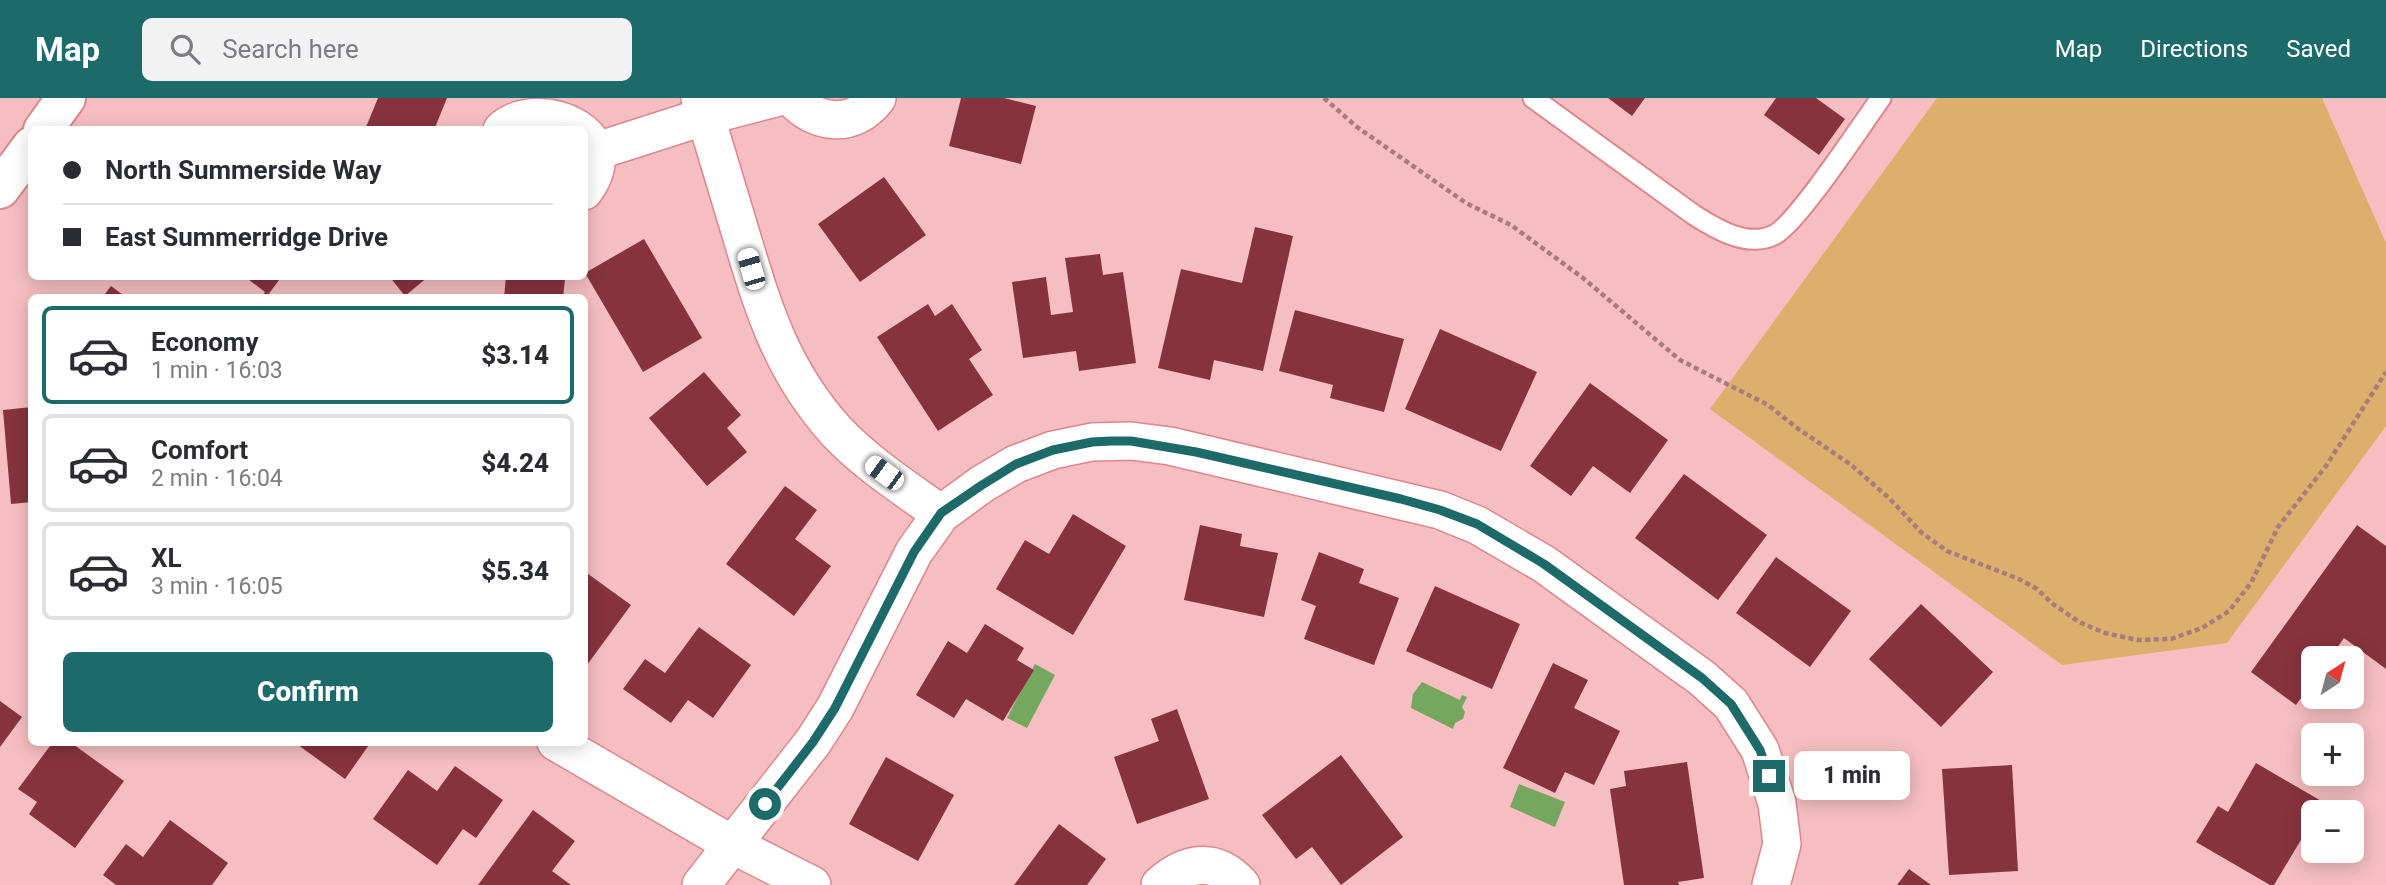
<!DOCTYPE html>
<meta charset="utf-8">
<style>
body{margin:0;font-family:Roboto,sans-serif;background:#f2f2f3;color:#2b2b33;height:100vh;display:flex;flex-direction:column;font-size:26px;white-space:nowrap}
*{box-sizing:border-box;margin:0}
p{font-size:23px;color:#7c7c81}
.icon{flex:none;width:38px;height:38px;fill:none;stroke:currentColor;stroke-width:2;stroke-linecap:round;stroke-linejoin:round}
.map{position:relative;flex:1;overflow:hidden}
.panel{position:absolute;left:28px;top:196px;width:560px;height:452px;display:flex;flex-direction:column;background:#fff;border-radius:10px;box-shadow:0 4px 18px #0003}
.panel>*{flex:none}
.top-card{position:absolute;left:28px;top:28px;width:560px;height:154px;border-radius:10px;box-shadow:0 4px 18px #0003;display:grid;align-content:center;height:154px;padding:0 35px;background:#fff}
.needle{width:46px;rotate:36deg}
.fabs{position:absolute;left:2301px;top:548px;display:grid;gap:14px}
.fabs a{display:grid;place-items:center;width:63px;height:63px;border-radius:10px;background:#fff;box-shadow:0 4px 18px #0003;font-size:35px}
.end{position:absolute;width:32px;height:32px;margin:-16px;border:9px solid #1d6a6b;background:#fff;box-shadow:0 0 0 4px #fff}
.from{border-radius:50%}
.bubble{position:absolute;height:49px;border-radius:10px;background:#fff;box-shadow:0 4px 18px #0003;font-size:23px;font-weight:800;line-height:49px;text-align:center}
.car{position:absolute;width:21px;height:42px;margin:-21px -10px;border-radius:9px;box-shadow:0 0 5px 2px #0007;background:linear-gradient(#fff 24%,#345 0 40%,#fff 0 76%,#345 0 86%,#fff 0)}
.top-card b{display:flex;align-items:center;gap:24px;height:66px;font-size:26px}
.top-card b+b{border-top:2px solid #e1e1e2}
.top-card i{width:18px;height:18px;background:#2b2b33}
ul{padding:12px 0 0;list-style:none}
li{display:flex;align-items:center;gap:21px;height:98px;margin:0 14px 10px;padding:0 21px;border:4px solid #e1e1e2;border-radius:10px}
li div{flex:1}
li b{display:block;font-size:26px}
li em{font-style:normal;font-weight:800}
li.current{border-color:#1d6a6b}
li>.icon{width:63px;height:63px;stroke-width:1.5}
.button{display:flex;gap:14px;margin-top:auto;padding:14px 35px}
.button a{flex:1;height:80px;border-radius:10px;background:#1d6a6b;color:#fff;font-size:28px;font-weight:800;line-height:80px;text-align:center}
header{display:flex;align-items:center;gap:42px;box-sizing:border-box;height:98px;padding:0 35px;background:#1d6a6b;color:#fff}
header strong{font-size:33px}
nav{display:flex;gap:38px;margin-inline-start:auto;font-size:24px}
.search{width:490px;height:63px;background:#f2f2f3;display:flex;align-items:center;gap:18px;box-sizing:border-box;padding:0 24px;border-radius:10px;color:#7c7c81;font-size:26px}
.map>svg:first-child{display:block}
</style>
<header>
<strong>Map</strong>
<div class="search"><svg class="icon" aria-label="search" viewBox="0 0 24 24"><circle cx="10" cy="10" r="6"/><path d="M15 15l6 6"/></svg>Search here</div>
<nav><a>Map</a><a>Directions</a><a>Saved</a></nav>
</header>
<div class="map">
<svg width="2386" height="787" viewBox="0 0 2386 787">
<rect width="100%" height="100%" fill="#f6bec0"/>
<polygon fill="#ddaf6c" points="1937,0 2322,0 2386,145 2386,328 2227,545 2062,567 1710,311"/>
<g fill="#76a75f">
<polygon points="1035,566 1055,577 1027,630 1007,620"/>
<polygon points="1422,584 1460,602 1462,597 1467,599 1462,609 1465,614 1463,621 1455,625 1453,631 1411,610 1413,596"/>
<polygon points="1519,686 1565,704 1555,729 1510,709"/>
</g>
<g fill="#87333d">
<polygon points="378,0 447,0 434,32 371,32 366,29"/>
<polygon points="961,0 1004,0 1036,8 1021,66 949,48"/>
<polygon points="1608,0 1645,0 1632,18"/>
<polygon points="1776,0 1816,0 1845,21 1819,57 1764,17"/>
<polygon points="884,79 926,137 860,184 818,126"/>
<polygon points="1255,129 1293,138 1263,273 1214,262 1210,282 1158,270 1181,171 1242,185"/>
<polygon points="644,141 702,240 643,274 585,175"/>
<polygon points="1100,156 1103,177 1123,174 1136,265 1079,273 1076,253 1023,260 1012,184 1046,179 1051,217 1073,214 1065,160"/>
<polygon points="244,178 282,178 268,197 272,200 261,200 265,194"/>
<polygon points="389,178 429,178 405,198"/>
<polygon points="506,178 565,181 563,200 504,200"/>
<polygon points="111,188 127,200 102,200"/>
<polygon points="928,206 935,218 952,206 982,252 969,261 993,297 938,333 877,239"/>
<polygon points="1295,212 1404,241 1384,314 1330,300 1333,287 1279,273"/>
<polygon points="1440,231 1537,274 1501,353 1405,311"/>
<polygon points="704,274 741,317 727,330 747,354 707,388 649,320"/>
<polygon points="1590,285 1668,342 1630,395 1593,368 1571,398 1530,368"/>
<polygon points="32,309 32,404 11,406 3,312"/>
<polygon points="1684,376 1767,437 1718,502 1635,440"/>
<polygon points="785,388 817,412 795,441 831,468 794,518 726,466"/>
<polygon points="1073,416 1126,448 1073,537 996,491 1025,442 1049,456"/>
<polygon points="1200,427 1242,436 1240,448 1278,455 1264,519 1184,502"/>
<polygon points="2357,427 2386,448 2386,571 2344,540 2330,560 2314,560 2314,582 2296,607 2251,574"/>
<polygon points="1319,454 1364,471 1359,485 1399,500 1374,567 1304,541 1316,508 1301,502"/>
<polygon points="1776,459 1851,513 1810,569 1736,515"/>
<polygon points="584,473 631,507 584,571"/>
<polygon points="1435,488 1520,526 1492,591 1406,553"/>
<polygon points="1921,506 1993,574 1941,629 1869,561"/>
<polygon points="985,526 1024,550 1017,562 1034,572 1003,623 966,601 954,620 916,597 948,543 967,555"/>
<polygon points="699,529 751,567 713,620 688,602 671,625 623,591 645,561 665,575"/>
<polygon points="1553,565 1588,582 1574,610 1620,633 1594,687 1565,674 1555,695 1503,670"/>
<polygon points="0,603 22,619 0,649"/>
<polygon points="1177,611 1209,701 1137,726 1114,659 1159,643 1151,621"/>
<polygon points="53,644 70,644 124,683 75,750 29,716 37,704 18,691"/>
<polygon points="294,644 371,644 345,681"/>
<polygon points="1341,657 1403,739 1341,787 1312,749 1296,761 1262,717"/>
<polygon points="886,659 954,697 918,763 849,726"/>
<polygon points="1687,664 1704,780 1678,784 1679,787 1624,787 1610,691 1626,688 1624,673"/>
<polygon points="2256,665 2323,704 2317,714 2314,714 2314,720 2274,787 2270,787 2196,744 2218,708 2228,714"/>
<polygon points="2012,667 2018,773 1949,777 1942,671"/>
<polygon points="455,668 503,702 476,740 463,731 437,767 373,721 408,672 437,693"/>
<polygon points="533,712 575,743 552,773 571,787 478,787"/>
<polygon points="170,722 228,765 212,787 116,787 103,777 126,746 143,759"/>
<polygon points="1059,726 1106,761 1087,787 1014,787"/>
<polygon points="1909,771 1931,787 1897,787"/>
</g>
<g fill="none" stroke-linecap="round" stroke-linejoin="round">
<defs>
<path id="service" d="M1533,0L1694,117C1716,131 1747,150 1774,137C1797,126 1862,26 1881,0"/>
<g id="minor">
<path d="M700,0C713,44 727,89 740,133C763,210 781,272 836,333C867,366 905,390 941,416"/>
<path d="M792,0C816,27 854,31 877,0"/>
<path d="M502,32C536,0 629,33 584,93"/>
<polyline points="597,53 706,18 775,0"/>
<polyline points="556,644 733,747 812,787"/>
<polyline points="701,787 813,644 835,610 914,454 941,416 982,386 1016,366 1053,352 1092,344 1131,343 1170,348 1440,412 1477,427 1544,466 1702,580 1731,606 1760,652 1777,705 1782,746 1771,787"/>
<path d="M1160,787C1186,764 1215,758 1241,787"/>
</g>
<g id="secondary">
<polyline points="43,32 66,0"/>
<polyline points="0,91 32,48"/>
</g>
</defs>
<use href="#service" stroke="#dd868b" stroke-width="23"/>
<use href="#minor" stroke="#dd868b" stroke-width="40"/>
<use href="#secondary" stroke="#dd868b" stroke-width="42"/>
<polyline stroke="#a97b7d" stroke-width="4.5" stroke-dasharray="5 3.5" stroke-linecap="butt" points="1324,0 1357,29 1466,105 1511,127 1583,180 1680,262 1768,307 1797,330 1850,366 1889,400 1922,435 1947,453 2019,481 2037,491 2053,506 2079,524 2105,535 2138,542 2171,541 2202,530 2229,513 2251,485 2278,429 2326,368 2386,274"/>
<use href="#service" stroke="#fff" stroke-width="19"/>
<use href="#minor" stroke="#fff" stroke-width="37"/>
<use href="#secondary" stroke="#fff" stroke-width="38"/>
</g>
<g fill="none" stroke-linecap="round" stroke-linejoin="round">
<polyline stroke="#1d6a6b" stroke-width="9" points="765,706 813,644 835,610 914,454 941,415 982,387 1016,366 1053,352 1092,344 1111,343 1131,343 1196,354 1401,401 1440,412 1477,426 1544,466 1702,580 1731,606 1760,652 1769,678"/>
</g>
</svg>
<div class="fabs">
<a><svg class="needle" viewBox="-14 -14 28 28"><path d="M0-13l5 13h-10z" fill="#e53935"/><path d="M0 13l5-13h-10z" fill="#7c7c81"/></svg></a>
<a>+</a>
<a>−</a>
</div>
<i class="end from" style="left:765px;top:706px"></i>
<i class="end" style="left:1769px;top:678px"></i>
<div class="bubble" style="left:1794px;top:653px;width:116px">1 min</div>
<i class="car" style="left:751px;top:171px;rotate:344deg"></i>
<i class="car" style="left:884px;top:375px;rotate:306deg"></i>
<div class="top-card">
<b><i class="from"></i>North Summerside Way</b>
<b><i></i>East Summerridge Drive</b>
</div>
<section class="panel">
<ul>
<li class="current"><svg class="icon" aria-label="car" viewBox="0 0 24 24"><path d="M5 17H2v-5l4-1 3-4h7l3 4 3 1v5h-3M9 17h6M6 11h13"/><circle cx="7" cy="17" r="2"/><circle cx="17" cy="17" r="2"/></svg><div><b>Economy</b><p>1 min · 16:03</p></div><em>$3.14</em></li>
<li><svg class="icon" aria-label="car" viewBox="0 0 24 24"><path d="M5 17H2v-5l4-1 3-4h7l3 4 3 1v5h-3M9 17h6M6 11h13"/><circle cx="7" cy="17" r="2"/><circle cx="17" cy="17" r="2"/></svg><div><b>Comfort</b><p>2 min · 16:04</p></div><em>$4.24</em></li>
<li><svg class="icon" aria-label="car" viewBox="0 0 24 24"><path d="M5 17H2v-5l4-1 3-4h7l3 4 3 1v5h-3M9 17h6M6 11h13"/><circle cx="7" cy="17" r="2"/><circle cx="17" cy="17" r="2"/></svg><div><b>XL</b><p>3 min · 16:05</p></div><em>$5.34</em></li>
</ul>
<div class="button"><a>Confirm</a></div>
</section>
</div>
